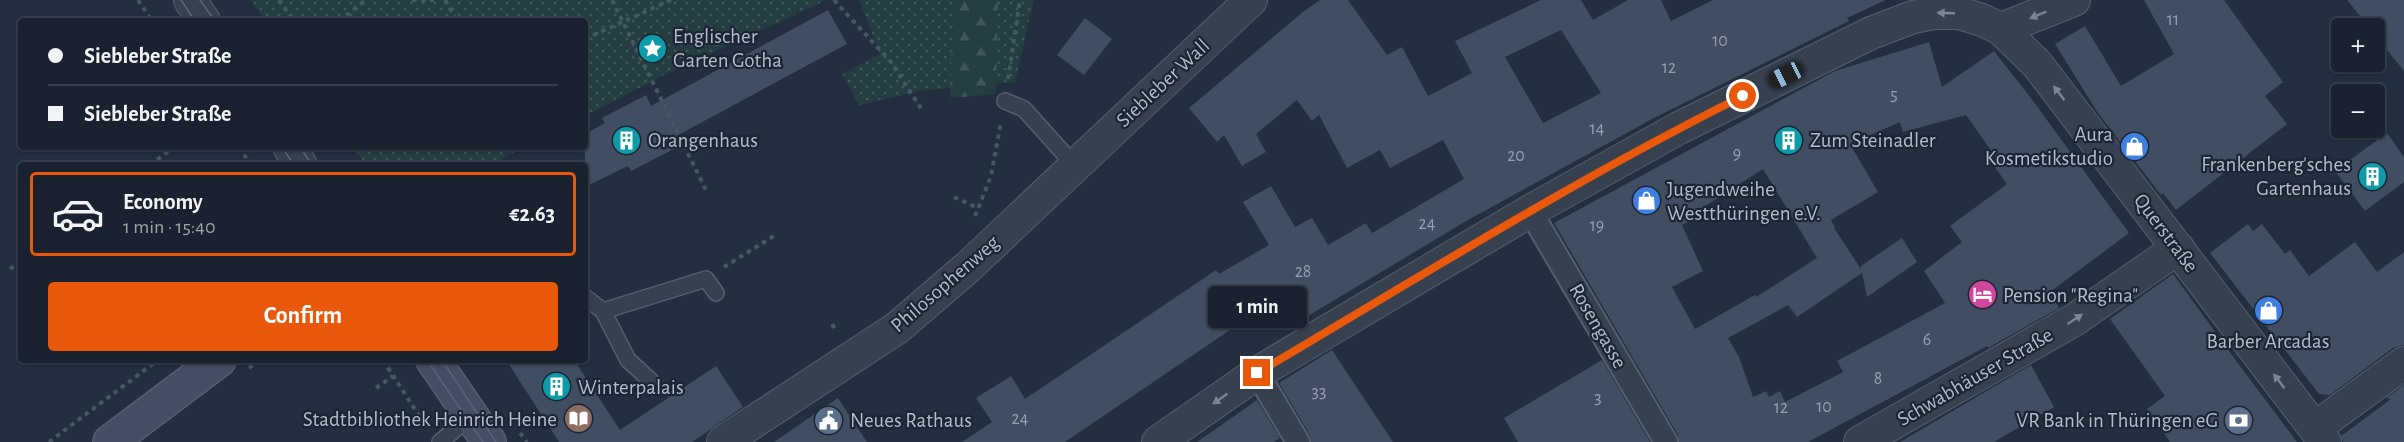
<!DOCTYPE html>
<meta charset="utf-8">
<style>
body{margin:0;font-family:"Alegreya Sans",sans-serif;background:#232a37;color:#f1f3f6;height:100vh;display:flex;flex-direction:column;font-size:22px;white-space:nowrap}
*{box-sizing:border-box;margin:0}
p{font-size:20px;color:#9fa4aa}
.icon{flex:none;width:33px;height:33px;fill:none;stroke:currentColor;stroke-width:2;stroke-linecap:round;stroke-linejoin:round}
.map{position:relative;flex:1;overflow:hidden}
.panel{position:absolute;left:18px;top:162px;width:570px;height:201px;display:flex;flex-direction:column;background:#1a222f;border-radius:6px;box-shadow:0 2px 4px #0004,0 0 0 2px #383f4b}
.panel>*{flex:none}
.guide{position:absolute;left:18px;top:18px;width:570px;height:132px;border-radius:6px;box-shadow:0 2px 4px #0004,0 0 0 2px #383f4b;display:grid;align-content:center;height:132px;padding:0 30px;background:#1a222f}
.controls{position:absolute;left:2331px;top:18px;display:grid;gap:12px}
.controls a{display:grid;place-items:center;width:54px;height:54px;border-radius:6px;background:#1a222f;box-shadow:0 2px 4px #0004,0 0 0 2px #383f4b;font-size:30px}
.end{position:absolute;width:27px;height:27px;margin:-14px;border:8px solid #ea580c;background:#fff;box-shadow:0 0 0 3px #fff}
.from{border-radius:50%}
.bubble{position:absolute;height:42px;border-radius:6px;background:#1a222f;box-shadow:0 2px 4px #0004,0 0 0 2px #383f4b;font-size:20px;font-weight:700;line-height:42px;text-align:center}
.car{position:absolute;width:18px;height:36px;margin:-18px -9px;border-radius:8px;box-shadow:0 0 4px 2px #0007;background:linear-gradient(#222 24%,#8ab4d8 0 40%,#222 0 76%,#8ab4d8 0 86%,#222 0)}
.guide b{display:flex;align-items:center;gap:21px;height:57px;font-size:22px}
.guide b+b{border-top:2px solid #383f4b}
.guide i{width:15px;height:15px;background:#f1f3f6}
ul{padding:10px 0 0;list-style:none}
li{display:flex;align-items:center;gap:18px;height:84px;margin:0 12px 9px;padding:0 18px;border:3px solid transparent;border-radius:6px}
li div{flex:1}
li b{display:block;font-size:22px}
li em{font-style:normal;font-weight:700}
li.current{border-color:#ea580c}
li>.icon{width:54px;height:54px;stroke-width:1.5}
.button{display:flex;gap:12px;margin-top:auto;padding:12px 30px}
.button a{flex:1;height:69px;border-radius:6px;background:#ea580c;color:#fff;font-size:24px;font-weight:700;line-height:69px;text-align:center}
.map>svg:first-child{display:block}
</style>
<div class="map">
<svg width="2404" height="442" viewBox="0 0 2404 442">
<defs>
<pattern id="grass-dots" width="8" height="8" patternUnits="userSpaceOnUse" patternTransform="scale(1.5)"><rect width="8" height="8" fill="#253c40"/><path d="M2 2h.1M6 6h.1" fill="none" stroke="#42565a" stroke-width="1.8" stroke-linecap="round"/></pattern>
<pattern id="forest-firs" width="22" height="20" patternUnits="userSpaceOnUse" patternTransform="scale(1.5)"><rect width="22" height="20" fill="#253c40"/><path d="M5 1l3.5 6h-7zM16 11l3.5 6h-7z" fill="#42565a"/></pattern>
</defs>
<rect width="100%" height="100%" fill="#232e3f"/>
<g fill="url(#grass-dots)">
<polygon points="250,0 827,0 664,75 585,116 585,21 265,21"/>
<polygon points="859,0 1034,0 1015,82 920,91 859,105 842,74 880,54"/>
<polygon points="353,147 524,147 489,165 366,165"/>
</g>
<polygon fill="url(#forest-firs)" points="953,0 998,0 996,94 950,98"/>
<g fill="#414d61" fill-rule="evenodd">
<path d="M1320,0H1348L1387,55L1402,47L1428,96L1472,73L1455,41L1541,0H1581L1593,20L1628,0H1661L1671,21L1713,0H1886L1847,18L1849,21L1652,119L1468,220L1293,325L1277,298L1065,442H962L992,422L976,398L1011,376L1025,399L1216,270L1219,274L1269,245L1243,202L1271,186L1295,227L1312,218L1328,245L1366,223L1372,233L1464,179L1443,140L1390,168L1380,150L1347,168L1319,115L1312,121L1297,100L1256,134L1266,152L1242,166L1224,135L1217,142L1189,108L1304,11ZM1561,30L1601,93L1543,123L1505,57Z"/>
<polygon points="2144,0 2224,0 2283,82 2265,96 2287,124 2176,210 2163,193 2161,195 2098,113 2055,44 2085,26 2121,86 2174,54"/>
<polygon points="2347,0 2404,0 2404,71 2374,34 2374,28 2370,28"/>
<polygon points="828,10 847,44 669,140 674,149 631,171 628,166 585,187 585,134 605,123 602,118 646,95 651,106"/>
<polygon points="1085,18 1112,39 1084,75 1057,55"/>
<path d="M1929,42L1942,87L1994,51L2034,102L2129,233L2050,292L2059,308L1988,348L1987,346L1808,442H1679L1678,435L1554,223L1835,71ZM1966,115L1997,159L1992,163L2007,184L1950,226L1962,242L1924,271L1945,303L1837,361L1843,372L1785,402L1780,391L1769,397L1766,391L1753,397L1739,357L1728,338L1788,305L1797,317L1862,273L1867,297L1917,262L1902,238L1861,266V269L1834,228L1835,227L1831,220L1878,192L1850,144L1900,122L1903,132ZM1763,169L1817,258L1756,297L1755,295L1695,329L1672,287L1703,271L1682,225L1708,212L1705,206Z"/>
<polygon points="2387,133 2404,157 2404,182 2365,211 2335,171"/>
<polygon points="2248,224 2253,231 2262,224 2285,254 2290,250 2309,276 2355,242 2377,272 2404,252 2404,345 2393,348 2330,395 2319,394 2210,253"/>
<polygon points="2173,274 2240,366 2297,442 2170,442 2147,409 2165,396 2110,319"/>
<polygon points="1332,350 1393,442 1311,442 1310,435 1279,383"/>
<polygon points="506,360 574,360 620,430 716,366 743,407 692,442 559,442"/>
<polygon points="1602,360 1650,442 1518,442 1504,418"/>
<polygon points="2031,365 2054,407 1994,442 1900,442"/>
<polygon points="2404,385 2404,442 2343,442 2341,436 2391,399 2386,398"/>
<polygon points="838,398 867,442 774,442"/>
<polygon points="1257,400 1280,438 1274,442 1197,442"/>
</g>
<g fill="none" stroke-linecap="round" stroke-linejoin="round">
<defs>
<g id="service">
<polyline points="1005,101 1024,109 1075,166"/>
<polyline points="585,297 603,311 628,360 650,380"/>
<polyline points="603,311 706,279 716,293"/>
<polyline points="440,442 471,416"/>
</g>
<g id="pedestrian">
<polyline points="1530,211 1666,442"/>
<polyline points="1257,373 1298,442"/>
</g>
<g id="minor">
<polyline points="190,0 204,21"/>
<polyline points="2001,29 2074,0"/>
<polyline points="289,147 301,165"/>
<polyline points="2315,428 2404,363"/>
<polyline points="723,442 897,328 968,267 1251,0"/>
<polyline points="1158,442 1257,373 1530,211 1679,128 1871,33 1913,17 1934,13 1959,13 1982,20 2001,29 2037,64 2325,442"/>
<polyline points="1860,442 2074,320 2178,248"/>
</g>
<g id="secondary">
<polyline points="433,360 489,442"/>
<polyline points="110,442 219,360"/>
</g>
</defs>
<use href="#service" stroke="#555e6d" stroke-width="18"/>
<use href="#pedestrian" stroke="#555e6d" stroke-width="26"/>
<use href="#minor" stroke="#555e6d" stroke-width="34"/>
<use href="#secondary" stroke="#555e6d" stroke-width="36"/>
<g stroke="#43595d" stroke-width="4" stroke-dasharray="4.5 4.5" stroke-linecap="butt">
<polyline points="138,0 152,21"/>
<polyline points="279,0 294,21"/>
<polyline points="412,0 434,0"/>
<polyline points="445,0 457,21"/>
<polyline points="612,0 707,192"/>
<polyline points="834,0 891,62 922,110"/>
<polyline points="339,21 366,0"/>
<polyline points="585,39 671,0"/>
<polyline points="1008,79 1020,0"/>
<polyline points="239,147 251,165"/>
<polyline points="150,165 174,147"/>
<polyline points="954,197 978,208"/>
<polyline points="975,216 991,176 1001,122"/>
<polyline points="724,267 777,234"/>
<polyline points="10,269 21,261"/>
<polyline points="832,324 836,331"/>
<polyline points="383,360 425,425"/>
<polyline points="249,368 260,360"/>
<polyline points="376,388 393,376"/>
<polyline points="520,433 527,442"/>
<polyline points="49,442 158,360"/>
</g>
<use href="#service" stroke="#37404f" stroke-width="15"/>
<use href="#pedestrian" stroke="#37404f" stroke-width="22"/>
<use href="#minor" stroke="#37404f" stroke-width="32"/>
<use href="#secondary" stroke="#454e62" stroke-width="33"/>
<g stroke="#596476" stroke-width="1.5">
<polyline points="181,0 195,21"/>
<polyline points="200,0 215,21"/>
<polyline points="282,147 294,165"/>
<polyline points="300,147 312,165"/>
<polyline points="427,360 483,442"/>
<polyline points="442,360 496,442"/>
</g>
</g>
<defs><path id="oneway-solid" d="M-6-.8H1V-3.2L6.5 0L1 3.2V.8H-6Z" transform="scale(1.5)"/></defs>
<g fill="#7b8493">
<use href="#oneway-solid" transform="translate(1946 13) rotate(-178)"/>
<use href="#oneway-solid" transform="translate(2038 15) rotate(158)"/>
<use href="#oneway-solid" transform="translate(2059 93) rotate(-127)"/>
<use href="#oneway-solid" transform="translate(2075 319) rotate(-33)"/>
<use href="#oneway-solid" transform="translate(2279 381) rotate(-127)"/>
<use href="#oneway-solid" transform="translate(1220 399) rotate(145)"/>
</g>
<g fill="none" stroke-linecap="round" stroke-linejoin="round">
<path stroke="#ea580c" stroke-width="8" d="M1257,373C1418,278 1576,179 1743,96"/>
</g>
<defs>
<symbol id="sight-disc" viewBox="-11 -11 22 22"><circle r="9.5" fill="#0f9aa8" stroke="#1c2534"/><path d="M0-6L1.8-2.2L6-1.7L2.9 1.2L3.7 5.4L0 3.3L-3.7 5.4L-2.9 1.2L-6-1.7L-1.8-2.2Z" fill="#fff"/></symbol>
<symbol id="building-disc" viewBox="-11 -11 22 22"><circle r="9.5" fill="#0f9aa8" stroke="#1c2534"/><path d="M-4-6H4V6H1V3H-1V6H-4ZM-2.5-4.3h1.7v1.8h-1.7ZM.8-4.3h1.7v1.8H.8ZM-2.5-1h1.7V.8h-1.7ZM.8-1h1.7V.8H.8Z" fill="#fff"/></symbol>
<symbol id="shop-disc" viewBox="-11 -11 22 22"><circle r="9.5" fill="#3f7fe0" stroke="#1c2534"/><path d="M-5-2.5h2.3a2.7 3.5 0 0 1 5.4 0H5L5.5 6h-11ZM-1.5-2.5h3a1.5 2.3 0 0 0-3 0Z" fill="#fff"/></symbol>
<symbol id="hotel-disc" viewBox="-11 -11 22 22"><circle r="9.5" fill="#d1479c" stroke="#1c2534"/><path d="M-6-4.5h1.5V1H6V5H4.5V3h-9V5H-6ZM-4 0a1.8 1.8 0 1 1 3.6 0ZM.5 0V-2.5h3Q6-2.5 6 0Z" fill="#fff"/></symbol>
<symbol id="library-disc" viewBox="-11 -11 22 22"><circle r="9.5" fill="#8d6e63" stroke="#1c2534"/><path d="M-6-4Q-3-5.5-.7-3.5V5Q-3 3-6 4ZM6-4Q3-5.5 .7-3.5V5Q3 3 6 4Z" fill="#fff"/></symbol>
<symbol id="civic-disc" viewBox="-11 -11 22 22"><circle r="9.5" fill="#5c6f8a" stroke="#1c2534"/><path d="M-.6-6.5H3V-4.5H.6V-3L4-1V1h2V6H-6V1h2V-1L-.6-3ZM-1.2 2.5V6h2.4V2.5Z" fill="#fff"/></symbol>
<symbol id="bank-disc" viewBox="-11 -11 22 22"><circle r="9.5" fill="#5c6f8a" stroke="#1c2534"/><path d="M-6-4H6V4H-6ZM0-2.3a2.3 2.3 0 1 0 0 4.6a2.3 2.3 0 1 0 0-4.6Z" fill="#fff"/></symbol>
</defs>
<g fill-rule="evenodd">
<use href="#sight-disc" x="636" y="32" width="33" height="33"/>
<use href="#building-disc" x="610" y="124" width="33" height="33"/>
<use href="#building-disc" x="1772" y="124" width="33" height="33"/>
<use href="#shop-disc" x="2118" y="130" width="33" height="33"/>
<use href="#building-disc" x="2356" y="160" width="33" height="33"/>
<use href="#shop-disc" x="1630" y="184" width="33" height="33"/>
<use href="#hotel-disc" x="1966" y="278" width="33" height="33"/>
<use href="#shop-disc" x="2252" y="294" width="33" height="33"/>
<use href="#building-disc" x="540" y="370" width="33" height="33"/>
<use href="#library-disc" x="562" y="402" width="33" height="33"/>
<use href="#civic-disc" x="812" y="404" width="33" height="33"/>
<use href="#bank-disc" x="2222" y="404" width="33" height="33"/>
</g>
<g text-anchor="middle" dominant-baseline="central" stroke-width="4.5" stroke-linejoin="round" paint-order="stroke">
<g font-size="18" fill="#96a0b0">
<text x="2173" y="20">11</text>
<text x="1720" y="41">10</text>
<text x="1669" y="68">12</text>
<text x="1894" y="95">5</text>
<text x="1597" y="129">14</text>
<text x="1737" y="154">9</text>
<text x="1516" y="156">20</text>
<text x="1427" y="224">24</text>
<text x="1597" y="226">19</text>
<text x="1303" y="272">28</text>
<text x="1927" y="340">6</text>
<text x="1878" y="379">8</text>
<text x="1319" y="392">33</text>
<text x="1598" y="398">3</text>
<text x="1824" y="407">10</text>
<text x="1781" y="408">12</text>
<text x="1020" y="419">24</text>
</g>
<g font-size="21" fill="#b3bbca" stroke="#1c2534" text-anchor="start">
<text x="673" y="36">Englischer<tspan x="673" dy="24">Garten Gotha</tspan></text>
<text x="2113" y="134" text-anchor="end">Aura<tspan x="2113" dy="24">Kosmetikstudio</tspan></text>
<text x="648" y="140">Orangenhaus</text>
<text x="1810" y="140">Zum Steinadler</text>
<text x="2351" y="164" text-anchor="end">Frankenberg'sches<tspan x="2351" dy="24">Gartenhaus</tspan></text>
<text x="1667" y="189">Jugendweihe<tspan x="1667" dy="24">Westthüringen e.V.</tspan></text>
<text x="2003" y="295">Pension "Regina"</text>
<text x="2268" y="341" text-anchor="middle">Barber Arcadas</text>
<text x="578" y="387">Winterpalais</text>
<text x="557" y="419" text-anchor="end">Stadtbibliothek Heinrich Heine</text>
<text x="850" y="420">Neues Rathaus</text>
<text x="2218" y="420" text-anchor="end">VR Bank in Thüringen eG</text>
</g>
<g font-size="21" fill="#b3bbca" stroke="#1c2534">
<text transform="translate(1163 83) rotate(-43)">Siebleber Wall</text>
<text transform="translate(2166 233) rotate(53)">Querstraße</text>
<text transform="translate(945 284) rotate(-41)">Philosophenweg</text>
<text transform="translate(1598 326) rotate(60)">Rosengasse</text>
<text transform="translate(1975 377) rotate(-30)">Schwabhäuser Straße</text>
</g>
</g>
</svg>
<div class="controls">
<a>+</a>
<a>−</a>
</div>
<i class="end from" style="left:1743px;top:96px"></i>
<i class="end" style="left:1257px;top:373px"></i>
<div class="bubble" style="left:1208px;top:286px;width:99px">1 min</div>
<i class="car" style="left:1786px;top:75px;rotate:244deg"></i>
<div class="guide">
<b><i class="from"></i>Siebleber Straße</b>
<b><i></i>Siebleber Straße</b>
</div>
<section class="panel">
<ul>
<li class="current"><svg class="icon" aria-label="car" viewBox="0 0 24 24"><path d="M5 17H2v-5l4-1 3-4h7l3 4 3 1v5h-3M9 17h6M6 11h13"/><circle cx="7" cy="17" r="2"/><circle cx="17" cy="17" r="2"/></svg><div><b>Economy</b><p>1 min · 15:40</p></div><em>€2.63</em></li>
</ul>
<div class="button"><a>Confirm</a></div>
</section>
</div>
